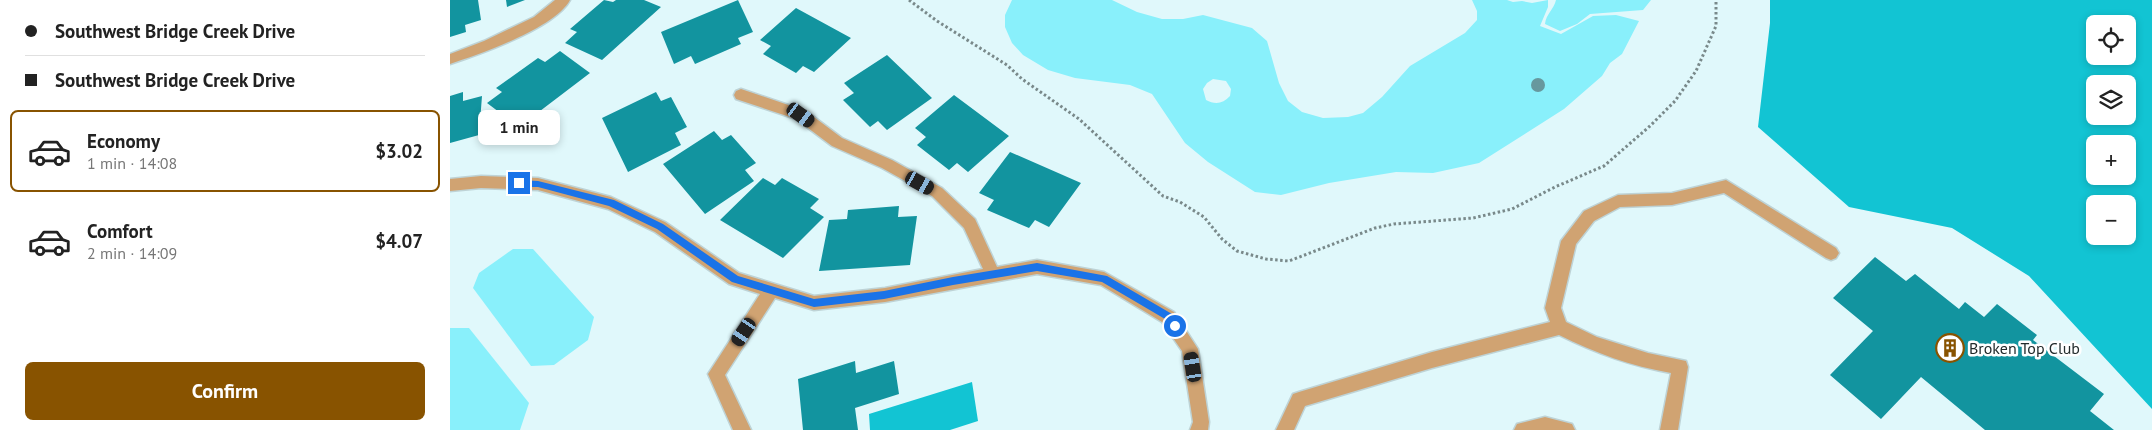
<!DOCTYPE html>
<meta charset="utf-8">
<style>
body{margin:0;font-family:"PT Sans",sans-serif;background:#f2f2f2;color:#222;height:100vh;display:flex;flex-direction:column;font-size:19px;white-space:nowrap}
*{box-sizing:border-box;margin:0}
p{font-size:16px;color:#767676}
.icon{flex:none;width:28px;height:28px;fill:none;stroke:currentColor;stroke-width:2;stroke-linecap:round;stroke-linejoin:round}
.map{position:relative;flex:1;overflow:hidden}
.panel{display:flex;flex-direction:column;background:#fff;width:450px}
.panel>*{flex:none}
.banner{display:grid;align-content:center;height:110px;padding:0 25px;background:#fff}
.fabs{position:absolute;left:1636px;top:15px;display:grid;gap:10px}
.fabs a{display:grid;place-items:center;width:50px;height:50px;border-radius:8px;background:#fff;box-shadow:0 2px 8px #0003;font-size:25px}
.end{position:absolute;width:22px;height:22px;margin:-11px;border:6px solid #1a73e8;background:#fff;box-shadow:0 0 0 2px #fff}
.from{border-radius:50%}
.bubble{position:absolute;height:35px;border-radius:8px;background:#fff;box-shadow:0 2px 8px #0003;font-size:16px;font-weight:600;line-height:35px;text-align:center}
.car{position:absolute;width:15px;height:30px;margin:-15px -8px;border-radius:6px;box-shadow:0 0 4px 1px #0007;background:linear-gradient(#222 24%,#8ab4d8 0 40%,#222 0 76%,#8ab4d8 0 86%,#222 0)}
.banner b{display:flex;align-items:center;gap:18px;height:48px;font-size:19px}
.banner b+b{border-top:1px solid #e0e0e0}
.banner i{width:12px;height:12px;background:#222}
ul{padding:0;list-style:none}
li{display:flex;align-items:center;gap:15px;height:82px;margin:0 10px 8px;padding:0 15px;border:2px solid transparent;border-radius:8px}
li div{flex:1}
li b{display:block;font-size:19px}
li em{font-style:normal;font-weight:600}
li.current{border-color:#885300}
li>.icon{width:45px;height:45px;stroke-width:1.5}
.cta{display:flex;gap:10px;margin-top:auto;padding:10px 25px}
.cta a{flex:1;height:58px;border-radius:8px;background:#885300;color:#fff;font-size:20px;font-weight:600;line-height:58px;text-align:center}
main{display:flex;flex:1;min-height:0}
.map>svg:first-child{display:block}
</style>
<main>
<section class="panel">
<div class="banner">
<b><i class="from"></i>Southwest Bridge Creek Drive</b>
<b><i></i>Southwest Bridge Creek Drive</b>
</div>
<ul>
<li class="current"><svg class="icon" aria-label="car" viewBox="0 0 24 24"><path d="M5 17H2v-5l4-1 3-4h7l3 4 3 1v5h-3M9 17h6M6 11h13"/><circle cx="7" cy="17" r="2"/><circle cx="17" cy="17" r="2"/></svg><div><b>Economy</b><p>1 min · 14:08</p></div><em>$3.02</em></li>
<li><svg class="icon" aria-label="car" viewBox="0 0 24 24"><path d="M5 17H2v-5l4-1 3-4h7l3 4 3 1v5h-3M9 17h6M6 11h13"/><circle cx="7" cy="17" r="2"/><circle cx="17" cy="17" r="2"/></svg><div><b>Comfort</b><p>2 min · 14:09</p></div><em>$4.07</em></li>
</ul>
<div class="cta"><a>Confirm</a></div>
</section>
<div class="map">
<svg width="1702" height="430" viewBox="0 0 1702 430">
<rect width="100%" height="100%" fill="#e0f8fb"/>
<g fill="#89f0fb" fill-rule="evenodd">
<path d="M562,0H662L687,12L712,19H733L753,15L802,28L817,41L829,83L838,101L852,112L873,118L898,117L913,113L932,97L960,66L1015,33L1027,20V11L1022,0H1057L1063,2L1072,1L1082,3L1098,0V7L1090,26L1111,34L1143,16L1166,15L1189,21L1172,54L1160,63L1152,76L1114,109L1029,163L983,173L946,172L879,183L831,195L805,192L758,162L735,143L702,94L680,85L625,78L598,70L573,55L562,43L555,27V15ZM763,79L776,81L781,89L780,96C773,104 765,105 756,100L753,89L757,83Z"/>
<path d="M1106,0H1201L1193,10L1140,14L1127,24L1110,31L1095,24C1096,14 1104,9 1106,0Z"/>
<polygon points="63,249 83,249 144,317 138,340 104,365 81,366 23,288 29,273"/>
<polygon points="0,328 19,328 79,403 70,430 0,430"/>
</g>
<g fill="#12c4d3" fill-rule="evenodd">
<path d="M1320,0H1702V409L1579,276L1502,228L1399,207L1308,127L1320,23ZM1645,24H1678V56H1645ZM1645,84H1678V116H1645ZM1645,144H1678V176H1645ZM1645,204H1678V236H1645Z"/>
<polygon points="522,382 528,421 500,430 420,430 419,414"/>
</g>
<g fill="#12949f">
<polygon points="0,0 28,0 31,20 15,25 16,32 0,37"/>
<polygon points="56,0 75,0 57,7"/>
<polygon points="154,0 163,2 166,0 194,0 211,7 152,60 115,43 127,32 120,29"/>
<polygon points="288,0 303,32 288,38 291,44 245,64 241,56 224,64 211,32"/>
<polygon points="346,8 401,38 364,72 353,66 346,73 313,54 321,46 310,40"/>
<polygon points="110,51 140,73 69,127 37,103 52,92 46,88 88,58 95,62"/>
<polygon points="437,55 482,98 437,130 428,121 420,127 393,100 404,93 394,83"/>
<polygon points="13,92 13,101 32,96 29,135 0,143 0,96"/>
<polygon points="206,92 211,101 221,97 237,127 225,133 231,145 178,172 152,118"/>
<polygon points="504,95 559,136 518,172 507,163 499,170 467,145 476,137 465,128"/>
<polygon points="264,131 272,140 281,135 306,163 295,170 304,181 255,214 213,164"/>
<polygon points="560,152 631,183 599,227 585,220 579,228 537,210 544,200 529,193"/>
<polygon points="313,178 325,185 332,178 369,199 360,208 374,217 333,258 270,220"/>
<polygon points="449,206 448,217 467,216 460,265 369,271 379,220 397,219 398,210"/>
<polygon points="1425,257 1456,281 1465,274 1509,309 1515,302 1534,317 1547,304 1587,335 1583,340 1654,394 1640,411 1664,430 1535,430 1471,377 1431,419 1380,375 1423,331 1383,298"/>
<polygon points="405,361 406,373 444,361 449,394 405,408 408,430 353,430 348,379"/>
</g>
<g fill="none" stroke-linecap="round" stroke-linejoin="round">
<defs>
<g id="minor">
<path d="M105,0H120C105,28 30,54 0,64V54L34,41L84,17Z"/>
<polygon points="291,89 356,111 392,138 442,160 492,188 525,219 547,267 587,260 654,272 724,312 748,349 759,422 758,430 740,430 743,422 732,351 712,322 651,285 587,274 435,302 364,310 325,298 275,375 301,430 283,430 258,374 310,294 279,284 205,232 158,209 88,190 31,188 0,191 0,179 31,176 88,178 161,197 215,222 289,273 364,296 435,288 533,269 514,228 482,196 432,168 382,146 346,119 286,99 284,95 286,91"/>
<path d="M1276,180L1386,248L1389,253L1386,258L1381,260L1376,258L1274,193L1222,205L1170,207L1144,221L1126,244L1111,308L1116,322L1147,337L1198,353L1236,361L1238,367L1228,430H1210L1221,373C1181,366 1145,353 1109,335L982,368L855,406L844,430H826L843,394L849,392L982,352L1100,322L1095,308L1111,241L1134,211L1168,195L1222,193Z"/>
<polygon points="1095,417 1122,424 1125,430 1064,430 1067,424"/>
</g>
</defs>
<use href="#minor" stroke="#bed3d6" stroke-width="3"/>
<polyline stroke="#79898a" stroke-width="3" stroke-dasharray="2.5 2.5" stroke-linecap="butt" points="459,0 487,21 557,65 572,79 629,119 713,196 730,202 754,217 772,239 787,251 816,259 839,261 925,228 944,224 1023,218 1062,209 1105,187 1154,166 1200,126 1225,101 1246,71 1266,26 1266,0"/>
<use href="#minor" fill="#d0a372" fill-rule="evenodd"/>
</g>
<circle fill="#67989e" cx="1088" cy="85" r="7"/>
<polygon fill="#1a73e8" points="69,180 88,181 164,200 213,224 288,276 364,299 434,291 503,277 587,263 657,276 722,314 729,326 725,330 722,329 715,319 652,282 587,271 503,285 434,299 364,307 282,282 207,229 159,206 88,187 69,187 65,183"/>
<defs>
<symbol id="building-ring" viewBox="-11 -11 22 22"><circle r="9.5" fill="#fff" stroke="#885300" stroke-width="1.5"/><path d="M-4-6H4V6H1V3H-1V6H-4ZM-2.5-4.3h1.7v1.8h-1.7ZM.8-4.3h1.7v1.8H.8ZM-2.5-1h1.7V.8h-1.7ZM.8-1h1.7V.8H.8Z" fill="#885300"/></symbol>
</defs>
<g fill-rule="evenodd">
<use href="#building-ring" x="1484" y="332" width="32" height="32"/>
</g>
<g text-anchor="middle" dominant-baseline="central" stroke-width="5" stroke-linejoin="round" paint-order="stroke">
<g font-size="16" fill="#222b2c" stroke="#fff" text-anchor="start">
<text x="1519" y="348">Broken Top Club</text>
</g>
</g>
</svg>
<div class="fabs">
<a><svg class="icon" aria-label="locate" viewBox="0 0 24 24"><circle cx="12" cy="12" r="6"/><path d="M12 2v4M12 18v4M2 12h4M18 12h4"/></svg></a>
<a><svg class="icon" aria-label="layers" viewBox="0 0 24 24"><path d="M12 4l9 5-9 5-9-5zM3 14l9 5 9-5"/></svg></a>
<a>+</a>
<a>−</a>
</div>
<i class="end from" style="left:725px;top:326px"></i>
<i class="end" style="left:69px;top:183px"></i>
<div class="bubble" style="left:28px;top:110px;width:82px">1 min</div>
<i class="car" style="left:351px;top:115px;rotate:126deg"></i>
<i class="car" style="left:470px;top:183px;rotate:119deg"></i>
<i class="car" style="left:294px;top:332px;rotate:214deg"></i>
<i class="car" style="left:743px;top:367px;rotate:351deg"></i>
</div>
</main>
